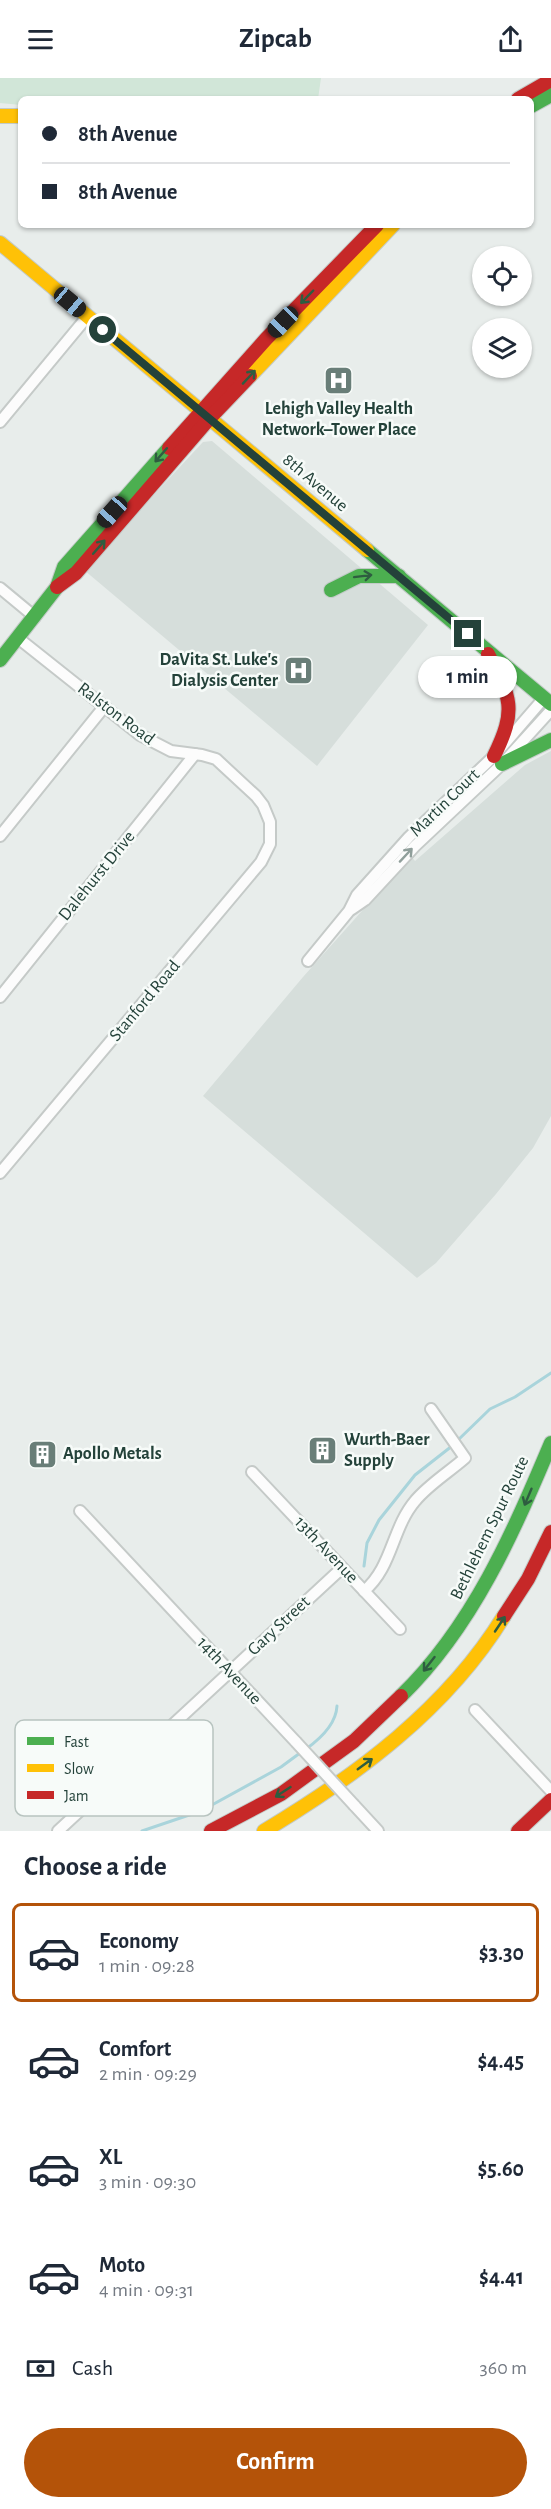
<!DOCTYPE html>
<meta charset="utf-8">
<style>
body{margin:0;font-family:"Alegreya Sans",sans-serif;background:#f6f6f7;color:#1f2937;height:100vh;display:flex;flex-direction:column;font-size:22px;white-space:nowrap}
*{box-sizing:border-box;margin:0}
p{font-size:20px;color:#747a83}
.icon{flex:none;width:33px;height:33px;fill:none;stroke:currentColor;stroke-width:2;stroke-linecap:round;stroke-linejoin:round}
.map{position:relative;height:1753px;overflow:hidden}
.panel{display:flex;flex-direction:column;background:#fff;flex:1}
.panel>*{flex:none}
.top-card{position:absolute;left:18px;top:18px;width:516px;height:132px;border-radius:9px;box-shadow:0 2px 4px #0004;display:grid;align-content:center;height:132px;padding:0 24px;background:#fff}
.tools{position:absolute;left:472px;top:168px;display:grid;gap:12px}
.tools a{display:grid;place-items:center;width:60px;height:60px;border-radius:50%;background:#fff;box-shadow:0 2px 4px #0004;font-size:30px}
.end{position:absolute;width:27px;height:27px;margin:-14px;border:8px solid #24423a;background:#fff;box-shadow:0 0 0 3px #fff}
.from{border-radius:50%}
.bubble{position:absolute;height:42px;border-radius:21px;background:#fff;box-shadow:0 2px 4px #0004;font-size:20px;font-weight:600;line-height:42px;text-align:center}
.car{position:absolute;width:18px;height:36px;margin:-18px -9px;border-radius:8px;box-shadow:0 0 4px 2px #0007;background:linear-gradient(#222 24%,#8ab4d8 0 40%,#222 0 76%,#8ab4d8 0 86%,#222 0)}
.top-card b{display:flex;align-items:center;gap:21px;height:57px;font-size:22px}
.top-card b+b{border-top:2px solid #e0e1e3}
.top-card i{width:15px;height:15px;background:#1f2937}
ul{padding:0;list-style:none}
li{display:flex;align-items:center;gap:18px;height:99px;margin:0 12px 9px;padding:0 12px;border:3px solid transparent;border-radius:9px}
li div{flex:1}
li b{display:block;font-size:22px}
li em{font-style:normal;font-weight:600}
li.current{border-color:#b45309}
li>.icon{width:54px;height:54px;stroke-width:1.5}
h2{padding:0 24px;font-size:27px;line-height:72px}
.pay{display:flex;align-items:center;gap:15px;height:66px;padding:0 24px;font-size:22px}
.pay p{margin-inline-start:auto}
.primary-button{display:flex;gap:12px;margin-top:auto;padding:12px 24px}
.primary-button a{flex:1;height:69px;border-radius:36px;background:#b45309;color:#fff;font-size:24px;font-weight:600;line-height:69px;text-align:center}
header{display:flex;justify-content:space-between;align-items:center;height:78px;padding:0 24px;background:#fff;font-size:27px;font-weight:600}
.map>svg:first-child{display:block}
</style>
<header><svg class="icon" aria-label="menu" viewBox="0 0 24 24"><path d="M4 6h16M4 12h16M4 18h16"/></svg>Zipcab<svg class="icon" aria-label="share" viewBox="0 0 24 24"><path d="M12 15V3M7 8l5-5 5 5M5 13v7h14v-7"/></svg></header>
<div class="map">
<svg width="551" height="1753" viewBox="0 0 551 1753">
<rect width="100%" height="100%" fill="#e8edeb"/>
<g fill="#d6dedb">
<polygon points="212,363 428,547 317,688 84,492 203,364"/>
<polygon points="551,673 551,1038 533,1070 496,1116 436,1185 417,1200 203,1018 303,899 411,778 415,783 525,687"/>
</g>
<polygon fill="#d1e6d8" points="0,0 321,0 318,21 21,21 21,27 0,25"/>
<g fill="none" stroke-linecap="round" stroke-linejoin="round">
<g stroke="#a9d4db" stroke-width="3">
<polyline points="457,1363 490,1331 515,1319 551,1295"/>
<polyline points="364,1488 367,1465 379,1442 415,1397 452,1368"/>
<path d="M306,1671C320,1661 336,1647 337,1628"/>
<polyline points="142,1753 201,1733 281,1689 300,1675"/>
</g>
<defs>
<g id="street">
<polyline points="0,344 87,239"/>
<polyline points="0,510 35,539"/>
<polyline points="0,758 104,629"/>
<polyline points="352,831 365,822 415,768 502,686 551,632"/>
<polyline points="308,883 349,833 357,817 409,759 494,678 544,620"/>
<polyline points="0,919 195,676"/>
<polyline points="0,1095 261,784 270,766 270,744 263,727 256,718 216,681 202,677 171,673 140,657 18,560"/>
<polyline points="252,1394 400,1551"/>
<polyline points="80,1433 296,1664"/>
<path d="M364,1513C392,1490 392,1450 415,1423C428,1407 449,1394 465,1380L431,1331"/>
<polyline points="475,1632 551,1713"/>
<polyline points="119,1697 150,1730"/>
<polyline points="354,1727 378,1753"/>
<polyline points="58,1753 342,1490"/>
</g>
<g id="fast">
<polyline points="531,28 551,17"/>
<polyline points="367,472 551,626"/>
<polyline points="331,512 359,498 399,498"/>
<polyline points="0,582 57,509 64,489 169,370"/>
<polyline points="502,686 551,662"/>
<path d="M401,1618C473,1548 513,1455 551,1365"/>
</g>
<g id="slow">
<polyline points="0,38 21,38"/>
<polyline points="0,165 367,472"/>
<polyline points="250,298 393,147"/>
<path d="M264,1753C356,1698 447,1631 504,1538"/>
</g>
<g id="jam">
<polyline points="518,21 551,2"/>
<polyline points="169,370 266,261 377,147"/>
<polyline points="57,509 76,495 209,341 250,298"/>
<path d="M488,576C511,620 517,631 494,678"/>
<polyline points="504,1538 528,1501 551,1454"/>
<polyline points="211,1753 281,1716 354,1663 401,1618"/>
<polyline points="518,1753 551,1722"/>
</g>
</defs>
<use href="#street" stroke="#c5cac8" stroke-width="14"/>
<use href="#fast" stroke="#c3cbc8" stroke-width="16"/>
<use href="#slow" stroke="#c3cbc8" stroke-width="16"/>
<use href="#jam" stroke="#c3cbc8" stroke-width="16"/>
<use href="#street" stroke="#fcfcfc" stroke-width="10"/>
<use href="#fast" stroke="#4caf50" stroke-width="14"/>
<use href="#slow" stroke="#ffc107" stroke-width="14"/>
<use href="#jam" stroke="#c62828" stroke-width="14"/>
<defs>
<polyline id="street-bridge" points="296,1664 354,1727"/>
</defs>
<use href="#street-bridge" stroke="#c5cac8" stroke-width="14" stroke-linecap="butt"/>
<use href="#street-bridge" stroke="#fcfcfc" stroke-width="10"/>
</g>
<defs><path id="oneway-shaft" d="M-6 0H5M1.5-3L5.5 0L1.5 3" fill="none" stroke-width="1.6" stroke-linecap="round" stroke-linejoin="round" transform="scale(1.5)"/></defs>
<g stroke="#2e5d40">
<use href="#oneway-shaft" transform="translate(307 219) rotate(134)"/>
<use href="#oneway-shaft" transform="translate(249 299) rotate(-47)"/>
<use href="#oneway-shaft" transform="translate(161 377) rotate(131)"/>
<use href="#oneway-shaft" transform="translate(99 469) rotate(-49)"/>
<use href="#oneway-shaft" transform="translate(363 498) rotate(-7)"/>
<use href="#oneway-shaft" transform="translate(528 1419) rotate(113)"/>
<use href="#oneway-shaft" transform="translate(500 1546) rotate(-56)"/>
<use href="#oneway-shaft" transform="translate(429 1586) rotate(128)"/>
<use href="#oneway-shaft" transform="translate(365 1686) rotate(-36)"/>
<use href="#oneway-shaft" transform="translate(283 1714) rotate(147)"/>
</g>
<use stroke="#909f9b" href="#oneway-shaft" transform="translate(406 777) rotate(-47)"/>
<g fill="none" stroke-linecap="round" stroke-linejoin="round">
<polyline stroke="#24423a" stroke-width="8" points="103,252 468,556"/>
</g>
<defs>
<symbol id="hospital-square" viewBox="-11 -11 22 22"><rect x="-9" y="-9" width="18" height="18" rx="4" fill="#697e78" stroke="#f7fbf9"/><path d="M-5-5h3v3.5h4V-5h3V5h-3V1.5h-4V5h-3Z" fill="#fff"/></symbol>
<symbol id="building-square" viewBox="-11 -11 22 22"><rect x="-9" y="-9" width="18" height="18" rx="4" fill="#697e78" stroke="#f7fbf9"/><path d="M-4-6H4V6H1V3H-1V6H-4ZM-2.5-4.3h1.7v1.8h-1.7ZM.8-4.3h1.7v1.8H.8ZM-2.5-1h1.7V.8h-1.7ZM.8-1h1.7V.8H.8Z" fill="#fff"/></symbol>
</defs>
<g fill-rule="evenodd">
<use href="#hospital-square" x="322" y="286" width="33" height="33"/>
<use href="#hospital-square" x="282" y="576" width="33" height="33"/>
<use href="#building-square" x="306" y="1356" width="33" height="33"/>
<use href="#building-square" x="26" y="1360" width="33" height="33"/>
</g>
<g text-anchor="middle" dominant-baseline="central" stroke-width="5" stroke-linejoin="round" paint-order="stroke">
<g font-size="18" font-weight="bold" fill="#24423a" stroke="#f7fbf9" text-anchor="start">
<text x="339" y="331" text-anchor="middle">Lehigh Valley Health<tspan x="339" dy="21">Network–Tower Place</tspan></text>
<text x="278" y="582" text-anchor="end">DaVita St. Luke's<tspan x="278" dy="21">Dialysis Center</tspan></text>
<text x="344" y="1362">Wurth-Baer<tspan x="344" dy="21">Supply</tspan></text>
<text x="63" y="1376">Apollo Metals</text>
</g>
<g font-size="18" fill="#24423a" stroke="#f7fbf9">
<text transform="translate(315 405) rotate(40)">8th Avenue</text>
<text transform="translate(116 636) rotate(37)">Ralston Road</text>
<text transform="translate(445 725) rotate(-44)">Martin Court</text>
<text transform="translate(97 798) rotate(-51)">Dalehurst Drive</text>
<text transform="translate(145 923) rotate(-50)">Stanford Road</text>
<text transform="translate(490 1450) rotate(-64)">Bethlehem Spur Route</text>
<text transform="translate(326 1472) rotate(47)">13th Avenue</text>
<text transform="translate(279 1548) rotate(-43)">Gary Street</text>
<text transform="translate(229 1593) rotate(47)">14th Avenue</text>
</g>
</g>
<rect x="15" y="1642" width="198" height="96" rx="9" fill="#f7fbf9" stroke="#b8c4c0" stroke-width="1.5"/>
<rect x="27" y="1659" width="27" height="8" fill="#4caf50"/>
<rect x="27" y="1686" width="27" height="8" fill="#ffc107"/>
<rect x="27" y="1713" width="27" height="8" fill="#c62828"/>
<g font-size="16" fill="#24423a">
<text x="64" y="1669">Fast</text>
<text x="64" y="1696">Slow</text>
<text x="64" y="1723">Jam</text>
</g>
</svg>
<div class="tools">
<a><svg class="icon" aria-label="locate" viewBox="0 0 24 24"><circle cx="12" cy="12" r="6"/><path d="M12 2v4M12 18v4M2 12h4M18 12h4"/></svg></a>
<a><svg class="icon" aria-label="layers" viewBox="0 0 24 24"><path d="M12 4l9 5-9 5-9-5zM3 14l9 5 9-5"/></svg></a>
</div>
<i class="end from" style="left:103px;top:252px"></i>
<i class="end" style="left:468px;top:556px"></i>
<div class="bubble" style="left:418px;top:578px;width:99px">1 min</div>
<i class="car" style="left:70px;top:224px;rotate:130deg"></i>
<i class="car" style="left:283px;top:244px;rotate:224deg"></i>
<i class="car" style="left:112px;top:434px;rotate:222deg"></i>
<div class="top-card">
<b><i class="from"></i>8th Avenue</b>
<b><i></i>8th Avenue</b>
</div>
</div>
<section class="panel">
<h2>Choose a ride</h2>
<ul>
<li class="current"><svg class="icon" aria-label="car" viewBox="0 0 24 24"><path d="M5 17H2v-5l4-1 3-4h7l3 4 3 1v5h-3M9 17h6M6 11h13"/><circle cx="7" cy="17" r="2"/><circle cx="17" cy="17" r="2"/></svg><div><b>Economy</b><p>1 min · 09:28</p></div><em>$3.30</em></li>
<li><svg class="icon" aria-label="car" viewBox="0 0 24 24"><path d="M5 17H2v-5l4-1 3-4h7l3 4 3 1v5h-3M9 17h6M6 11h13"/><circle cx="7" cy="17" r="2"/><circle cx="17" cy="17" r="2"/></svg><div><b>Comfort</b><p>2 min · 09:29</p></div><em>$4.45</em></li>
<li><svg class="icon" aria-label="car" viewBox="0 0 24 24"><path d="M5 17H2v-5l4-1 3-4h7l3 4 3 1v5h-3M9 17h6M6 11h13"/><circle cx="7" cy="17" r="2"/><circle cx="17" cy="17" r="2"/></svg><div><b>XL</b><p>3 min · 09:30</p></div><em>$5.60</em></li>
<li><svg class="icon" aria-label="car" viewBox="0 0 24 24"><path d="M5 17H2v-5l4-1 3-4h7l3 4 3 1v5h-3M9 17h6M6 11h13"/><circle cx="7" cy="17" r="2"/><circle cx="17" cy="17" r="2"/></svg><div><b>Moto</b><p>4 min · 09:31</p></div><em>$4.41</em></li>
</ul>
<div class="pay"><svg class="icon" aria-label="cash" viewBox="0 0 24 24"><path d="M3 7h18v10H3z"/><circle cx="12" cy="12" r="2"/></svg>Cash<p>360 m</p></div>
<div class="primary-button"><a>Confirm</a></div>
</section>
